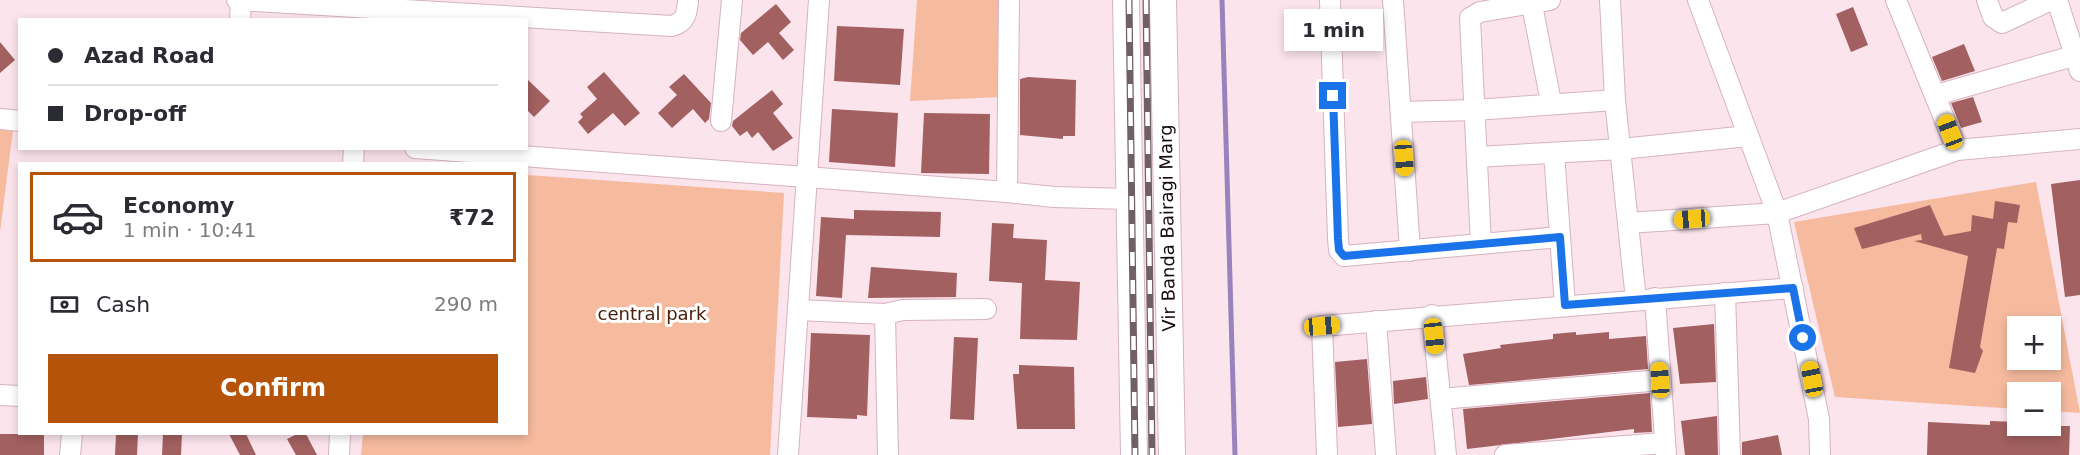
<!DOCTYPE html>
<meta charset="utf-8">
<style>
body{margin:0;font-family:"DejaVu Sans",sans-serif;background:#f7f7f7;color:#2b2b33;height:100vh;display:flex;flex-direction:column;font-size:22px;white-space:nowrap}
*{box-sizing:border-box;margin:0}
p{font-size:20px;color:#7c7c81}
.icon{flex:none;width:33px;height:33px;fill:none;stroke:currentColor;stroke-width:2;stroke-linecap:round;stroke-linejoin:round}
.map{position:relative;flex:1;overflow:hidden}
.panel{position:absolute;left:18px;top:162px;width:510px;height:273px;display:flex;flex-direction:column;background:#fff;border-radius:0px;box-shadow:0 3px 9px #0003}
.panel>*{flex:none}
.top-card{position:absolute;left:18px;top:18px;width:510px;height:132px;border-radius:0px;box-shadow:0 3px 9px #0003;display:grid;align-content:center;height:132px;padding:0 30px;background:#fff}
.buttons{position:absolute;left:2007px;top:316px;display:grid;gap:12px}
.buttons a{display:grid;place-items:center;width:54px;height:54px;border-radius:0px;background:#fff;box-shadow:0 3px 9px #0003;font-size:30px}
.end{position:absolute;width:27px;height:27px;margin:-14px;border:8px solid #1a73e8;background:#fff;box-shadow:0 0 0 3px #fff}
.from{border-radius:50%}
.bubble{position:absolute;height:42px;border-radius:0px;background:#fff;box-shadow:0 3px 9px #0003;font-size:20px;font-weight:600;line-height:42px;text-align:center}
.car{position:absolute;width:18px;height:36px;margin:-18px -9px;border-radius:8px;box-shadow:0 0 4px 2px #0007;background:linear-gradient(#f5c518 24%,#345 0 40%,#f5c518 0 76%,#345 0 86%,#f5c518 0)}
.top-card b{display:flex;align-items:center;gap:21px;height:57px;font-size:22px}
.top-card b+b{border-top:2px solid #e1e1e2}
.top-card i{width:15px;height:15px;background:#2b2b33}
ul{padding:10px 0 0;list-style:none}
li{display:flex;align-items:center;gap:18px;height:90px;margin:0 12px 9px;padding:0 18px;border:3px solid transparent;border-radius:0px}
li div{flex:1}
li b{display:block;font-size:22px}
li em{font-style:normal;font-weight:600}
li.current{border-color:#b45309}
li>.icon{width:54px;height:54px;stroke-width:1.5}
.pay{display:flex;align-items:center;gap:15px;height:66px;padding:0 30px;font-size:22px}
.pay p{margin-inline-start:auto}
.cta{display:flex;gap:12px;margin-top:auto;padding:12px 30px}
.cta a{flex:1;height:69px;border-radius:0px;background:#b45309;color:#fff;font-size:24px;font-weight:600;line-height:69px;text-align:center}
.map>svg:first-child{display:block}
</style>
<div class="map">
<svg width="2080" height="455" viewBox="0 0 2080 455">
<rect width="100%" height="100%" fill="#fce4ed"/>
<g fill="#f6ba9e" fill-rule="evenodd">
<polygon points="917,0 1005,0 1000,97 910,101"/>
<polygon points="0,130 13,130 0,232"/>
<polygon points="527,175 784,193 770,455 361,455 363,434 526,434"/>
<path d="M2036,182L2080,413L2051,411L2050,393H2018L2017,409L1835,397L1794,222ZM2018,327H2050V360H2018Z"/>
</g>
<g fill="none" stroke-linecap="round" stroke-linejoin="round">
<polyline stroke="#9883bc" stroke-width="5" points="1222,0 1235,455"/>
</g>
<g fill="#a26060">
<polygon points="776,4 791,22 779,33 794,50 783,60 768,42 753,55 740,40 741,33"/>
<polygon points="1853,7 1868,45 1851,52 1836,14"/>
<polygon points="837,26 904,29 900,85 834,81"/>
<polygon points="0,42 15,60 0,73"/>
<polygon points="1964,44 1975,71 1942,81 1932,57"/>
<polygon points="604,72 640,113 625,126 613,113 588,134 578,122 583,117 580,114 597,99 587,87"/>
<polygon points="684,74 711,103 709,119 705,123 693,109 672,128 658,113 677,95 669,87"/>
<polygon points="1028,77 1076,80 1075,136 1063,136 1063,139 1020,135 1020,79"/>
<polygon points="526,78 550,101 534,117 526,109"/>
<polygon points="772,90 783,104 773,113 793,138 773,151 758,132 752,138 747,131 740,136 732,126 733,121"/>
<polygon points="1973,97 1982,122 1961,128 1951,103"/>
<polygon points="832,109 898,113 895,167 829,162"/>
<polygon points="924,113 990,114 989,174 921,173"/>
<polygon points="2080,180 2080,295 2065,297 2051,184"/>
<polygon points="1995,201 2020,205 2017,223 2008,222 2004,249 1997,248 1980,347 1983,351 1975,373 1949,368 1968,256 1914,241 1922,240 1921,234 1862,249 1854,228 1930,205 1944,236 1971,231 1972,215 1993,219"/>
<polygon points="854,210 941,212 940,237 846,235 842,298 816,296 821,217 854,219"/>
<polygon points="992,223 1014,224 1013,238 1047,240 1045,280 1080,282 1077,340 1020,339 1022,283 989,281"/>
<polygon points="871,267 957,273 956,297 868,298"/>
<polygon points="1714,324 1716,382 1680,384 1673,328"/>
<polygon points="1576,332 1576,335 1609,332 1609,339 1646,336 1648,369 1469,385 1463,354 1501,348 1500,345 1553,339 1553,334"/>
<polygon points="811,333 870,335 867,416 857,415 857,419 807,417"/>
<polygon points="954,337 978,338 974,420 950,419"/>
<polygon points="1367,359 1372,424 1338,427 1335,362"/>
<polygon points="1019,365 1074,367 1075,429 1017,429 1013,374 1019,374"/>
<polygon points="1426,377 1428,399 1394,404 1393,381"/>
<polygon points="1650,393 1652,432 1634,433 1634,429 1467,449 1463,409"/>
<polygon points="1717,416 1718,455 1685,455 1681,421"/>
<polygon points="1990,421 2018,422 2018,426 2070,426 2069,455 1927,455 1928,422 1990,425"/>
<rect x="0" y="434" width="44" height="21"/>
<polygon points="116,434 138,434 137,455 115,455"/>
<polygon points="163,434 182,434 181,455 162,455"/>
<polygon points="229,434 246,434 256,455 240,455"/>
<polygon points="297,434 306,434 317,455 296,455 287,439"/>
<polygon points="1778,435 1782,455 1742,455 1742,442"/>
</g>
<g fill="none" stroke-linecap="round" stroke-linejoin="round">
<defs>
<g id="minor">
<path d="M237,0L672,26C686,22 687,13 688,0"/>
<polyline points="1009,0 1007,192 1054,197 1129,199"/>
<polyline points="1330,0 1338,239 1339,250 1344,256 1560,237"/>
<polyline points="1393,0 1410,251"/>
<polyline points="1531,0 1551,102"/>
<polyline points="1610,0 1615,100 1636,300"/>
<polyline points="1698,0 1777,213 1819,419 1820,455"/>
<polyline points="1896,0 1957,150"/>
<polyline points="1987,0 1993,17 2002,23 2051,0"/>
<polyline points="2057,0 2080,71"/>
<polyline points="240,20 241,0"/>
<polyline points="1936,95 2080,54"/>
<polyline points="1401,112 1475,110 1615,100"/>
<polyline points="0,119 20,121"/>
<polyline points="721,121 732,0"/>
<polyline points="415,148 1007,192"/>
<polyline points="1554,153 1565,305"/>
<polyline points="1477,157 1621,149 1748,136"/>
<polyline points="353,164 354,148"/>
<polyline points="1628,223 1777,213 1957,150 2080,139"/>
<polyline points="1481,244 1470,18 1480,12 1550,0"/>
<polyline points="1725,293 1730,455"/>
<polyline points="1655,298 1666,454"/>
<polyline points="798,310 885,314 903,310 986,309"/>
<polyline points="885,314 888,455"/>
<polyline points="1432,315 1446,455"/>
<polyline points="1376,321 1386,455"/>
<polyline points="0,395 20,396"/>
<polyline points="1441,399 1661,380"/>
<polyline points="70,455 72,434"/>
<polyline points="339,455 340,434"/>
<polyline points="788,455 819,0"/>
<polyline points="1327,455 1322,326 1793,288"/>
<polyline points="1505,455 1665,443"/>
</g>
<g id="major">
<polyline points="1126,0 1134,455"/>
<polyline points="1163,0 1172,455"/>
</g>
</defs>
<use href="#minor" stroke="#d7b2c0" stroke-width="22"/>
<use href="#major" stroke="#d7b2c0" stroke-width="28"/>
<use href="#minor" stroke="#fff" stroke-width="20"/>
<use href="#major" stroke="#fff" stroke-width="26"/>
<defs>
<g id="rail">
<polyline points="1129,0 1135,455"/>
<polyline points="1146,0 1152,455"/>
</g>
</defs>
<use href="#rail" stroke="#706066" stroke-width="7"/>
<use href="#rail" stroke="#fff" stroke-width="4.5" stroke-dasharray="14" stroke-linecap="butt"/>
</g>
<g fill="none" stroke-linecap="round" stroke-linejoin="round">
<polyline stroke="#1a73e8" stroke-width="8" points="1333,96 1338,239 1339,250 1344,256 1560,237 1565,305 1793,288 1803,338"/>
</g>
<g text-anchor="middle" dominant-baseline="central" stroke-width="6" stroke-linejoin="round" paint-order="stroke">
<g font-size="18" fill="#15090d" stroke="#fff">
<text transform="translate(1167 228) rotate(-91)">Vir Banda Bairagi Marg</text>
</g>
<g font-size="18" fill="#49200a" stroke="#fff">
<text x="652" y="313">central park</text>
</g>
</g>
</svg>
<div class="buttons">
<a>+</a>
<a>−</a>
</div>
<i class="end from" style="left:1803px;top:338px"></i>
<i class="end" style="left:1333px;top:96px"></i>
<div class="bubble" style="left:1284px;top:9px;width:99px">1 min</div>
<i class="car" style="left:1950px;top:132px;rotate:339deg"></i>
<i class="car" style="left:1404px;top:158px;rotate:176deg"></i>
<i class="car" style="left:1692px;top:219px;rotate:266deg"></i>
<i class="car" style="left:1322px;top:326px;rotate:85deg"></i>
<i class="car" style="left:1434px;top:336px;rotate:174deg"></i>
<i class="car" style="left:1812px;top:379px;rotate:349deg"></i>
<i class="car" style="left:1660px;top:380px;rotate:356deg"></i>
<div class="top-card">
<b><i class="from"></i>Azad Road</b>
<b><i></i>Drop-off</b>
</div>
<section class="panel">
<ul>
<li class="current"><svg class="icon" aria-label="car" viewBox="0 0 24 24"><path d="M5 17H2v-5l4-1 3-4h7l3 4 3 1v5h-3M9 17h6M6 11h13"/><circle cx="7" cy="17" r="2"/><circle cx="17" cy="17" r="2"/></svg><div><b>Economy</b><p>1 min · 10:41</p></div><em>₹72</em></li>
</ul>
<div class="pay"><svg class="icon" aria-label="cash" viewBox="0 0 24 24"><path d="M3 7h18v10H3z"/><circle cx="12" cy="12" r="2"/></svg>Cash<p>290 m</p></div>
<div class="cta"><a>Confirm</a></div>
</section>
</div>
